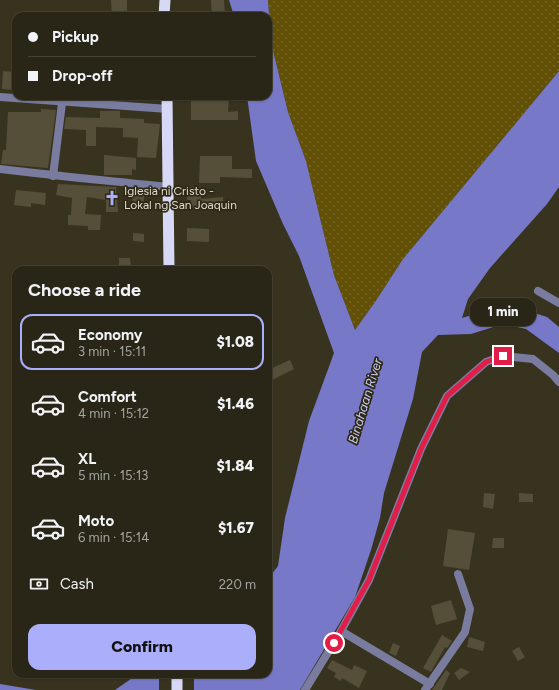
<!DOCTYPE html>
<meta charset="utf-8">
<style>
body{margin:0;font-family:Figtree,sans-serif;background:#363224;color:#f1f3f6;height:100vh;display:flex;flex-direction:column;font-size:15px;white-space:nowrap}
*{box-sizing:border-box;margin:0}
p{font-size:13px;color:#a5a5a1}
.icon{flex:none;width:22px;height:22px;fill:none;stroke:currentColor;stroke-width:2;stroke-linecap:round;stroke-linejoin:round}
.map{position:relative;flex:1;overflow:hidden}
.sheet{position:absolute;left:12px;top:266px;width:260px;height:412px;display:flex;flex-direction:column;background:#2a2617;border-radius:12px;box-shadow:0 1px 3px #0004,0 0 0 1px #464336}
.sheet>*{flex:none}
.hud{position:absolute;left:12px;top:12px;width:260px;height:88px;border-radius:12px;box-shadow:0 1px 3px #0004,0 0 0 1px #464336;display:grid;align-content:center;height:88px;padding:0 16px;background:#2a2617}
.end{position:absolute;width:18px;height:18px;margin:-9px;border:5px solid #e11d48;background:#fff;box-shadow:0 0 0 2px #fff}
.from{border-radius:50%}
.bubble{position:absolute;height:28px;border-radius:12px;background:#2a2617;box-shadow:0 1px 3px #0004,0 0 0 1px #464336;font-size:13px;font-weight:800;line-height:28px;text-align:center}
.hud b{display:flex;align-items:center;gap:14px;height:38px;font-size:15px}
.hud b+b{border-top:1px solid #464336}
.hud i{width:10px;height:10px;background:#f1f3f6}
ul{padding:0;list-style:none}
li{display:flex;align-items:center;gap:12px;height:56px;margin:0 8px 6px;padding:0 8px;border:2px solid transparent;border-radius:12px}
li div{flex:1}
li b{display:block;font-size:15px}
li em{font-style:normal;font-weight:800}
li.active{border-color:#abaffb}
li>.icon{width:36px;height:36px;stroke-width:1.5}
h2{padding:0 16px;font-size:18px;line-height:48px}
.pay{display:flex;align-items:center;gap:10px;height:44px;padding:0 16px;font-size:15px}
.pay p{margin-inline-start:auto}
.cta{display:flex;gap:8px;margin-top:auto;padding:8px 16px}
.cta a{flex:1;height:46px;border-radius:12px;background:#abaffb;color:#111;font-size:16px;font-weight:800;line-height:46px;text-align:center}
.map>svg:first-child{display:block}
</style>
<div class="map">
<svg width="559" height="690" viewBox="0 0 559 690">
<defs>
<pattern id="grass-dots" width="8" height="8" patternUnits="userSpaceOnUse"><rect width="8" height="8" fill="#625006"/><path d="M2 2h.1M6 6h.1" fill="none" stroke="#786929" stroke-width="1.8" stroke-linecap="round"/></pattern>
</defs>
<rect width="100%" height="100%" fill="#38331f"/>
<polygon fill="url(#grass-dots)" points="268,0 559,0 559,71 403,259 377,299 355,330 334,275 306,161 288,112 271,42"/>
<g fill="#7778c7">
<polygon points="229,0 268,0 271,42 288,112 306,161 334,275 355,330 377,299 403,259 559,71 559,187 547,204 490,268 468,299 462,318 501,306 521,309 547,317 559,327 559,353 526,329 503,324 471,334 438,335 422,352 413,399 384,493 380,518 371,550 355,597 300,690 115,690 138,674 268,674 268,579 278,566 285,518 309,421 334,353 299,256 283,224 256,161 247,96 268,96 268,16 234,16"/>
<polygon points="0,684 36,690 0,690"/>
</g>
<rect fill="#38331f" x="159" y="674" width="35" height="16"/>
<g fill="#554f3a">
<polygon points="111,0 127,0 127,16 112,16"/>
<polygon points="211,0 224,0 225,16 212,16"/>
<polygon points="3,71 16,72 16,90 2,89"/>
<polygon points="191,96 229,96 228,112 238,111 238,120 191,120"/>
<polygon points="41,109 56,110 48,168 1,164 3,150 6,150 8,112 41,112"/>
<polygon points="100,111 120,111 120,118 144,119 144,123 160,124 156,158 137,157 138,138 123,137 123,128 96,127 96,146 86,146 86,130 64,129 66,117 100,118"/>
<polygon points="104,155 136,158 136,170 132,169 132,175 104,175"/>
<polygon points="200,156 232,156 232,169 252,169 252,178 220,177 220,183 199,183"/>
<polygon points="58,184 116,187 118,212 106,212 106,200 87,197 85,214 101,215 100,230 88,230 88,226 68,225 68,215 71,215 72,198 56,195"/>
<polygon points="187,187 201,187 201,199 223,197 224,209 191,208 191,200 187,200"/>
<polygon points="16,190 46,193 45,205 31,203 31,207 14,205"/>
<polygon points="132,194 144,194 144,210 133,210"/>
<polygon points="187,228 209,229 209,242 187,241"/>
<polygon points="133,233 144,234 144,242 133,241"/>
<polygon points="119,258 130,258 131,268 119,268"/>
<polygon points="290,360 294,369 272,380 268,370"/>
<polygon points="484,493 495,494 493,509 483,507"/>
<polygon points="519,493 533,494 533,502 519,502"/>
<polygon points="448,529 475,533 469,570 443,566"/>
<polygon points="493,538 504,538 504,548 492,548"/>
<polygon points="451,600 457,619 436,625 431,606"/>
<polygon points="442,635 452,641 447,648 445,647 431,672 423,668"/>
<polygon points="469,637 485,642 483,651 467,647"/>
<polygon points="393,643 400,646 396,656 389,653"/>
<polygon points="519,647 525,657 518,661 512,651"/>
<polygon points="332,660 352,670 354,665 367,671 359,688 342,678 341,681 334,677 336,673 327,668"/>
<polygon points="461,668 470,672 459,680 454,673"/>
<polygon points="446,670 450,673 442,690 432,690"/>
</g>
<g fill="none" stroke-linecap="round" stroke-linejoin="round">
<g stroke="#797c9f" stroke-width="8">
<polyline points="0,97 168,109"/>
<path d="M0,169C56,176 112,181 169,187"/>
<polyline points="53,176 62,103"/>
<polyline points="538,291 559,303"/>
<polyline points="341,631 430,684"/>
<polyline points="305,690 341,631 369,580 421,449 447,396 486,362 503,356 533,359 553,375 559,382"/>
<polyline points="425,690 465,632 470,609 458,574"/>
</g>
<g stroke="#d6d8f6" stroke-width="11">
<polyline points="164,16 165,0"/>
<polyline points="167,96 169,270"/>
<polyline points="177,674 177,690"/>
</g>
</g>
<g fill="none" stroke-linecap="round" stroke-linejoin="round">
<polyline stroke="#e11d48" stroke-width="5" points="334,643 369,580 421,449 447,396 486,362 503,356"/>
</g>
<defs>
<symbol id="church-bare" viewBox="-9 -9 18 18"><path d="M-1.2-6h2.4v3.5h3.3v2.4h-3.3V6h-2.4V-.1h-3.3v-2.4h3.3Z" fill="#abaffb" stroke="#2e2915" stroke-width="2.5" paint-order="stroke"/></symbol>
</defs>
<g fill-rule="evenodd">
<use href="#church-bare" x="101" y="187" width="22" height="22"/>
</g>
<g text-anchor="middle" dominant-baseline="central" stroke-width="3.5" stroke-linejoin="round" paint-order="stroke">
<g font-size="12" fill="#dfdcd0" stroke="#2e2915" text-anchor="start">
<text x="124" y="191">Iglesia ni Cristo -<tspan x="124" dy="14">Lokal ng San Joaquin</tspan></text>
</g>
<g font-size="13" font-style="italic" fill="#c8ccf6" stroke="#2e2915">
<text transform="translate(365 401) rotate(-73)">Binahaan River</text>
</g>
</g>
</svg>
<i class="end from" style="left:334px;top:643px"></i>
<i class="end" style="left:503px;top:356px"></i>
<div class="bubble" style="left:470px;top:298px;width:66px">1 min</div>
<div class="hud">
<b><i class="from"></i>Pickup</b>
<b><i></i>Drop-off</b>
</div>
<section class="sheet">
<h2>Choose a ride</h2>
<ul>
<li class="active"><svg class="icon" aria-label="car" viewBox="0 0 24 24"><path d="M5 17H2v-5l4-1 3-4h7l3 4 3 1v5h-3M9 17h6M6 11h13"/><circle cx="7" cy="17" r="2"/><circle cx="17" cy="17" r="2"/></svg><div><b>Economy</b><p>3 min · 15:11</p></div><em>$1.08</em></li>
<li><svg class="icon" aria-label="car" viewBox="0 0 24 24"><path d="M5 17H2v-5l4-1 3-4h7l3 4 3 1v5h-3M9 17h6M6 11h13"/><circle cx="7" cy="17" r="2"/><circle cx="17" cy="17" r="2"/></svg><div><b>Comfort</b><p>4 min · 15:12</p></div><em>$1.46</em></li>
<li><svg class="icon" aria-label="car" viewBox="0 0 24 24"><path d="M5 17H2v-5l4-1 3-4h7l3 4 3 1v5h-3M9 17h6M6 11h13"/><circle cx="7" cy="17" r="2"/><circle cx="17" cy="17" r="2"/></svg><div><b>XL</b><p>5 min · 15:13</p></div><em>$1.84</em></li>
<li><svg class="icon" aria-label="car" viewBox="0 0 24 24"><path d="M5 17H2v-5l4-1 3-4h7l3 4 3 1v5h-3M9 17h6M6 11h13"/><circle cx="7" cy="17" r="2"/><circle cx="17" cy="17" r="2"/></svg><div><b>Moto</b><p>6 min · 15:14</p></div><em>$1.67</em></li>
</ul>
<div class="pay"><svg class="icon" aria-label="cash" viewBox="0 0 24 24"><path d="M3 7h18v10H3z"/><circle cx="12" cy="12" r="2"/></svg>Cash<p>220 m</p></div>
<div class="cta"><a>Confirm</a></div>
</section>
</div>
